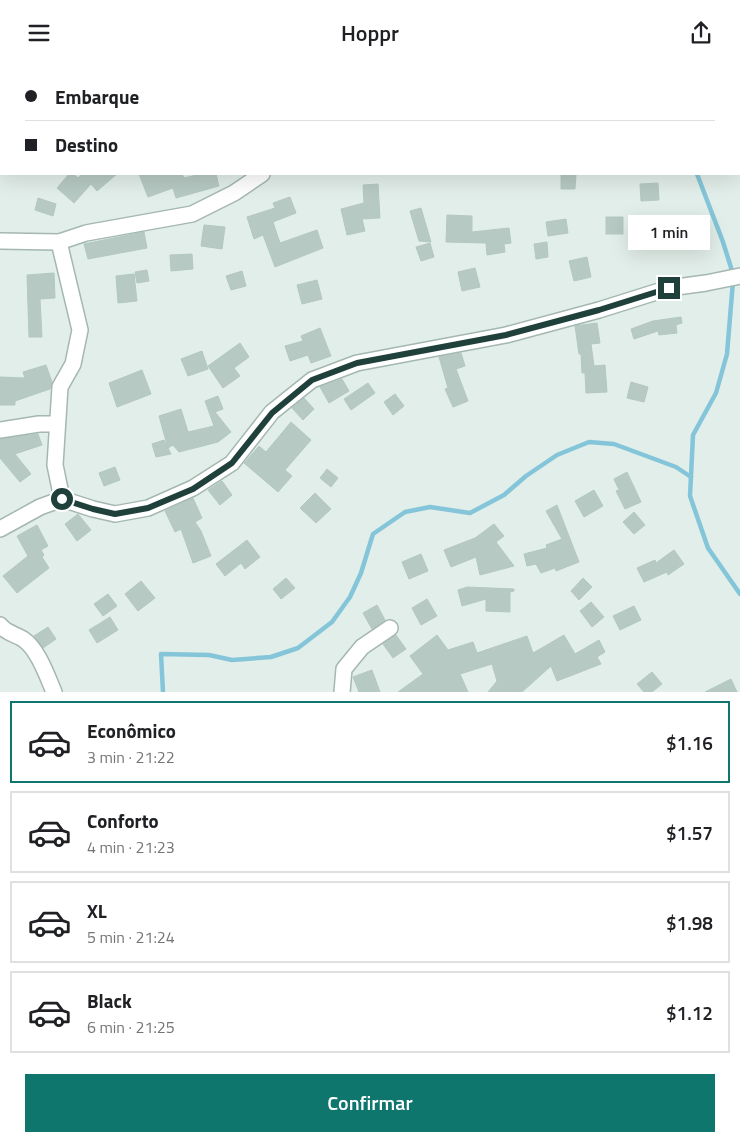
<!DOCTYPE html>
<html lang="pt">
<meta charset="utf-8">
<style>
body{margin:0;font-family:"Titillium Web",sans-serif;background:#f2f2f2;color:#202124;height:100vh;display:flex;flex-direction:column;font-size:19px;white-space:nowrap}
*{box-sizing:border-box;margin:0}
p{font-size:16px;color:#757577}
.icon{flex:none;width:28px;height:28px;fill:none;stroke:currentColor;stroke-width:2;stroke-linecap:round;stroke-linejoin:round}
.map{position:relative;height:627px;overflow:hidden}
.panel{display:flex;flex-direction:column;background:#fff;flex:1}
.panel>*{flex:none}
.hud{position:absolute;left:0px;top:0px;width:740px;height:110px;box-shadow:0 5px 20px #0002;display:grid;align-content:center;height:110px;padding:0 25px;background:#fff}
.end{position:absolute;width:22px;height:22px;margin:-11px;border:6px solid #20413b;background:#fff;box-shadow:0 0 0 2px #fff}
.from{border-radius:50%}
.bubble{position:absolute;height:35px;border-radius:0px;background:#fff;box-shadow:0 5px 20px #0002;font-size:16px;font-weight:600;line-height:35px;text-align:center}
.hud b{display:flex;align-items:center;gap:18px;height:48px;font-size:19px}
.hud b+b{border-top:1px solid #e0e0e0}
.hud i{width:12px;height:12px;background:#202124}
ul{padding:9px 0 0;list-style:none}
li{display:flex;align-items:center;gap:15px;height:82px;margin:0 10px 8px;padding:0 15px;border:2px solid #e0e0e0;border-radius:0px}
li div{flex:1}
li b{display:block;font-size:19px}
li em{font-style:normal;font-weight:600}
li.selected{border-color:#0f766e}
li>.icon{width:45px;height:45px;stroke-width:1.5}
.cta{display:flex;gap:10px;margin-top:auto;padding:10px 25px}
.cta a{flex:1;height:58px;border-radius:0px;background:#0f766e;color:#fff;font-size:20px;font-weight:600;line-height:58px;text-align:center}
header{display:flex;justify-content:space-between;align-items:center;height:65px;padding:0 25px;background:#fff;font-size:22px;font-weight:600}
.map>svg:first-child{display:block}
</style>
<header><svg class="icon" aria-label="menu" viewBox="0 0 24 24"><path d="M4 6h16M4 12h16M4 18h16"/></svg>Hoppr<svg class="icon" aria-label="share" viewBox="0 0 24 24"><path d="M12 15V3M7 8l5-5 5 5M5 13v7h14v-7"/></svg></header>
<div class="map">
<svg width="740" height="627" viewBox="0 0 740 627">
<rect width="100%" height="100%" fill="#e2eee9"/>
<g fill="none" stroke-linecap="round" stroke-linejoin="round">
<g stroke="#84c5d9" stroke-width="4.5">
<polyline points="645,0 645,1"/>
<polyline points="697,109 723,177 733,209"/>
<polyline points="733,216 727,289 716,328 693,370 690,431 708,483 740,529"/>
<polyline points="163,627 161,589 209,590 232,595 271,592 298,583 332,557 350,532 361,508 373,469 405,447 430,442 470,448 504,430 526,411 557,390 589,377 614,379 676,402 691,412"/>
</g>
</g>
<g fill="#b7c9c3" stroke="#b3c8c1">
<polygon points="69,109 73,109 78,113 82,109 117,109 97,126 91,119 74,138 57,123"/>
<polygon points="139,109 182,109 184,113 201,109 216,109 219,121 176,133 173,123 148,132"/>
<polygon points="561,109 576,109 575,124 561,124"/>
<polygon points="658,118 659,135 641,136 640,119"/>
<polygon points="378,119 380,153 362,154 365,166 347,170 341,144 364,138 363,120"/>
<polygon points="290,132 296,148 273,157 280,178 317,165 323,183 275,202 263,170 254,174 247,152 275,143 273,138"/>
<polygon points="38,133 56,139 53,151 35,145"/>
<polygon points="421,143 431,177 419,176 410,146"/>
<polygon points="447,150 472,151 472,167 509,163 511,178 504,179 505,187 487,190 486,178 446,177"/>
<rect x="606" y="152" width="17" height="17"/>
<polygon points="566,154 568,168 548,171 546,157"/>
<polygon points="204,160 225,162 222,184 201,181"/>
<polygon points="645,164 665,166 663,183 643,181"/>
<polygon points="144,167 147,183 88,194 84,179"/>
<polygon points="547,177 548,192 536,194 534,179"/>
<polygon points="430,178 434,192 421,196 416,182"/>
<polygon points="192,189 193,204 171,206 170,190"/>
<polygon points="587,192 591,212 574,216 569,196"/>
<polygon points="475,203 480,222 462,226 458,207"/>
<polygon points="147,205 149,216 137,218 135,207"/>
<polygon points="242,206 246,221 231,225 226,211"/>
<polygon points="54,208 55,233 40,234 42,272 29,272 27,210"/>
<polygon points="134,209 137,236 118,238 116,211"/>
<polygon points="317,215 322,234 302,239 297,220"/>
<polygon points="681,252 682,258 676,260 677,268 659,270 658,266 634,274 631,264 653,256"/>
<polygon points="597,258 600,278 591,279 594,301 605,300 607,327 586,328 585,308 582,308 581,289 579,289 575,261"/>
<polygon points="320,263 331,291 311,298 308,290 290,296 285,281 303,276 301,271"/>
<polygon points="240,278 249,292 234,303 240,311 223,323 208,301"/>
<polygon points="202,286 208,304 188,311 181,294"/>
<polygon points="461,288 465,301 456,304 468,336 453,342 445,324 448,323 439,292"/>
<polygon points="46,300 52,317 50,324 15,336 15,340 0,340 0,312 25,313 23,307"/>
<polygon points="142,305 151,329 117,342 109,318"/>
<polygon points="342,314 349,326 329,338 320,322"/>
<polygon points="631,317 648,322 644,337 627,333"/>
<polygon points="368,318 375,328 351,345 344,334"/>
<polygon points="395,329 404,341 393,350 384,337"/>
<polygon points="218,331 223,344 215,347 231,367 218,377 179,387 173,380 168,383 159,351 181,344 188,367 214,361 205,336"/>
<polygon points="304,333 314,344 303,355 292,343"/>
<polygon points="291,357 311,375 285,405 292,411 278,427 244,398 259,381 266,387"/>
<polygon points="38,369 42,380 15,389 31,409 20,417 0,393 0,374"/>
<polygon points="164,375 171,389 156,392 152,379"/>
<polygon points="115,402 120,415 104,421 99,408"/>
<polygon points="327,404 338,413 331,422 320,413"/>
<polygon points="627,407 641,437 625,444 616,426 619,425 614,414"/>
<polygon points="222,416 232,430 220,440 208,425"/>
<polygon points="594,425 603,441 584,452 575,436"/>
<polygon points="315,428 331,444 316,458 300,443"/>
<polygon points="193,433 202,453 195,457 201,466 211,491 193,498 181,464 175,467 165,446"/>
<polygon points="557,440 579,497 556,506 555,503 541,508 536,499 527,501 524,489 547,483 546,480 562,474 546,446"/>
<polygon points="634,447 645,460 634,469 623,457"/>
<polygon points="78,449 91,465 77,476 65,459"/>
<polygon points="494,459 504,471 496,477 514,501 480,510 476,492 451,502 444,485 475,473"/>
<polygon points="37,460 48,481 41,485 44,490 42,492 49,503 17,528 3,511 28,491 17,471"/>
<polygon points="247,475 260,492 245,504 241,498 225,511 216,499"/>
<polygon points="674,485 684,499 668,510 667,507 644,517 637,503 655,495 656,498"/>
<polygon points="421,489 428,506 409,514 402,497"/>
<polygon points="286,513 295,523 281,534 273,524"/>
<polygon points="583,513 592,522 579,535 571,526"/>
<polygon points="141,516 155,533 138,546 125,529"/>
<polygon points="467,522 514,524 514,526 510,527 510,547 486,546 486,534 462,541 458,525"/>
<polygon points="108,529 117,541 103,551 94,539"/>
<polygon points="427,534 437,551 421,560 412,543"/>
<polygon points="591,537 604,552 592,562 580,546"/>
<polygon points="377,540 385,555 372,564 363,548"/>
<polygon points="634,541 641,555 620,565 613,551"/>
<polygon points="110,552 118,565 97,578 89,565"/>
<polygon points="48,562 56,574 43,583 34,571"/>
<polygon points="396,570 406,584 393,593 383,579"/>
<polygon points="437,570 448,585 473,577 477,588 527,571 533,588 564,570 575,589 599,575 605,587 597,592 601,599 557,616 551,601 522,627 488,627 497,616 492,599 460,609 468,627 398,627 423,609 410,591"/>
<polygon points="372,605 380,627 359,627 353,612"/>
<polygon points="652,607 662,619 652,627 644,627 637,619"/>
<polygon points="731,614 737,627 705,627"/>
</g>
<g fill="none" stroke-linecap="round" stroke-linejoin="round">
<defs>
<g id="street">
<polyline points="366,1 367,0"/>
<polyline points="0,176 59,177"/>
<polyline points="0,365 39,359 56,359"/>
<polyline points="62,434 55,400 60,322 73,299 80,265 59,177 86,168 192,149 234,128 262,109"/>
<polyline points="0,464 40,442 62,434 93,444 115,449 148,443 193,423 232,398 272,347 312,315 357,298 506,270 599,245 669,223 706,218 740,211"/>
<path d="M0,560C6,568 15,569 23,574C38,584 47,611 54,627"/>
<polyline points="342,627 344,604 362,582 390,563"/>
</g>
</defs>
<use href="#street" stroke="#a4b7b1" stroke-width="18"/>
<use href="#street" stroke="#fff" stroke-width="15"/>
</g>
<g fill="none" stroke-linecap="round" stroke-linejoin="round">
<polyline stroke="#20413b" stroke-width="6" points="62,434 93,444 115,449 148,443 193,424 232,398 272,348 312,315 357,298 506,270 599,245 669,223"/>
</g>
</svg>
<i class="end from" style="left:62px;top:434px"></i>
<i class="end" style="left:669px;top:223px"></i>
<div class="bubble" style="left:628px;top:150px;width:82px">1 min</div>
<div class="hud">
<b><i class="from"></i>Embarque</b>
<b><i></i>Destino</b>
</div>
</div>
<section class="panel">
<ul>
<li class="selected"><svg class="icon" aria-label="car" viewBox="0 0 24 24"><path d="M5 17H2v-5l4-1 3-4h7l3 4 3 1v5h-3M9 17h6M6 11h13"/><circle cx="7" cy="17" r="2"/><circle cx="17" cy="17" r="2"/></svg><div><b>Econômico</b><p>3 min · 21:22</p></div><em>$1.16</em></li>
<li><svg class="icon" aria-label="car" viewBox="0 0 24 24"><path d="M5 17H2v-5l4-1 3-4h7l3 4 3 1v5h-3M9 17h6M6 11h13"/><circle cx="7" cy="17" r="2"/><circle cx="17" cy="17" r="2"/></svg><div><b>Conforto</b><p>4 min · 21:23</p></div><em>$1.57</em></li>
<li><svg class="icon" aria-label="car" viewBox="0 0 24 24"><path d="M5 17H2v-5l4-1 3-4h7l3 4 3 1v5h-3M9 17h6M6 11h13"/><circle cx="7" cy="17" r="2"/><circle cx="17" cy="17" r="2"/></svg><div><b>XL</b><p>5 min · 21:24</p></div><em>$1.98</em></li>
<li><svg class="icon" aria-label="car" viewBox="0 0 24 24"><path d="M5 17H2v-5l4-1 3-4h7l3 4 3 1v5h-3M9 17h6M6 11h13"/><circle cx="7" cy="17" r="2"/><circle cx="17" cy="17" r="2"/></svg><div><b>Black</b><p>6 min · 21:25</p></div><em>$1.12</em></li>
</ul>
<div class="cta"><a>Confirmar</a></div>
</section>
